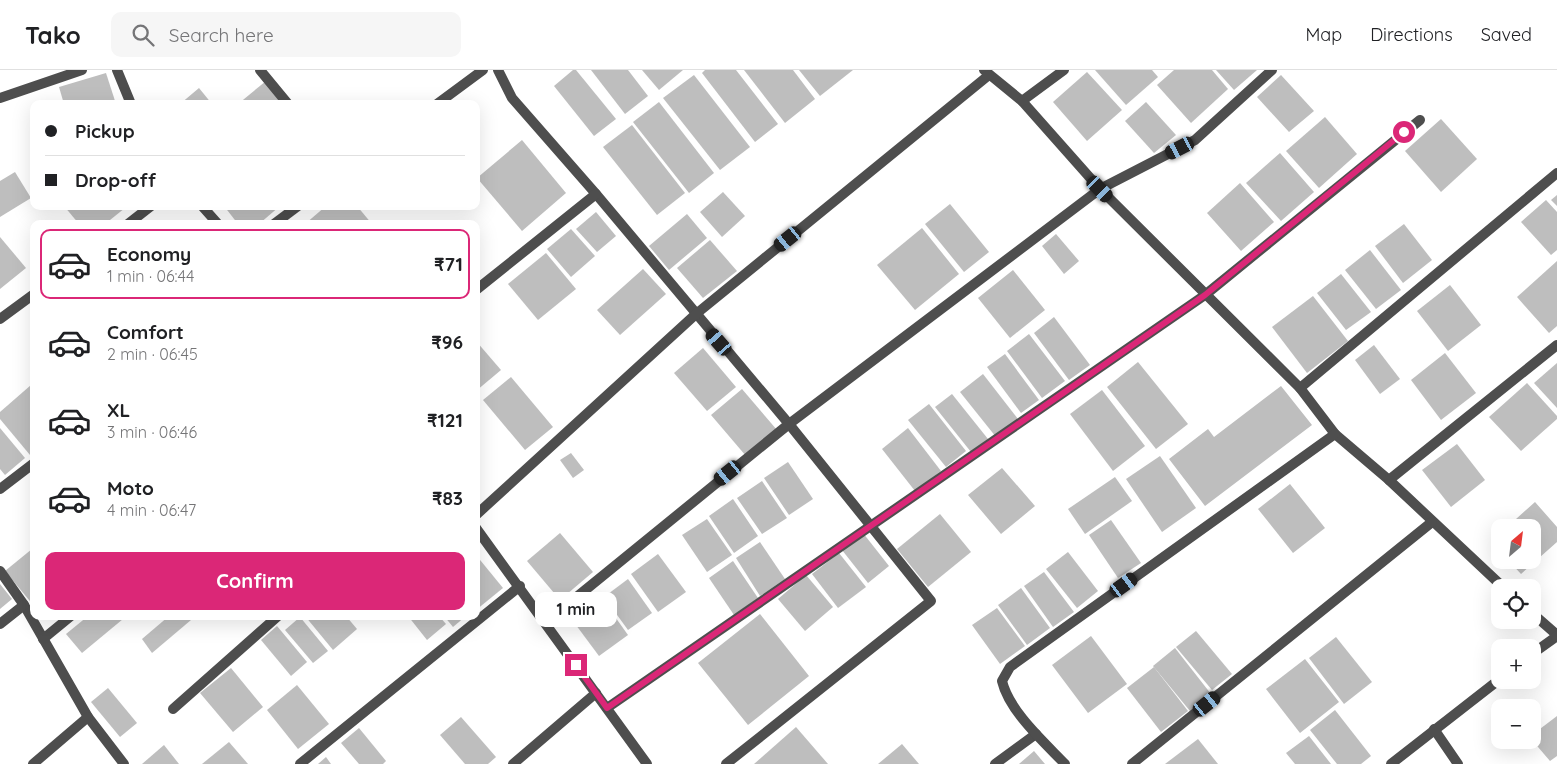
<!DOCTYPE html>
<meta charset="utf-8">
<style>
body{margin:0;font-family:Quicksand,sans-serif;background:#f6f6f6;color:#202124;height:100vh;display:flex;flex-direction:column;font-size:19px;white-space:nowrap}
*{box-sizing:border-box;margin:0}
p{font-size:16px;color:#757577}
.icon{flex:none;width:28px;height:28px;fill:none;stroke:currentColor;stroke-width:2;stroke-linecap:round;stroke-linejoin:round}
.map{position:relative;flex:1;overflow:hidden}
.drawer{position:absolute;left:30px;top:150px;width:450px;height:400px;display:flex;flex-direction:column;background:#fff;border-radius:10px;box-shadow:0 5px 20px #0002}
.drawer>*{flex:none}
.top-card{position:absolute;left:30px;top:30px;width:450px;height:110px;border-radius:10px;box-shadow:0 5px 20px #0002;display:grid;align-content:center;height:110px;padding:0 15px;background:#fff}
.needle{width:32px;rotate:28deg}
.controls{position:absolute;left:1491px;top:449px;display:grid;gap:10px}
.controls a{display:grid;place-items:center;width:50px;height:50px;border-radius:10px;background:#fff;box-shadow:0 5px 20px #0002;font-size:25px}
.end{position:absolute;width:22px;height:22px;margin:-11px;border:6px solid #db2777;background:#fff;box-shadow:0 0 0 2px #fff}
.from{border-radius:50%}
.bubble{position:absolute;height:35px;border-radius:10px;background:#fff;box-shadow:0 5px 20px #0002;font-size:16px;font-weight:800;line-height:35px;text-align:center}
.car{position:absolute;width:15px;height:30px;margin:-15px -8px;border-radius:6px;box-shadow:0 0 4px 1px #0007;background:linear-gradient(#222 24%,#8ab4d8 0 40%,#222 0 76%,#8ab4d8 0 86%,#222 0)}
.top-card b{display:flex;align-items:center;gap:18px;height:48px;font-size:19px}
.top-card b+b{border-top:1px solid #e0e0e0}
.top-card i{width:12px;height:12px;background:#202124}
ul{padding:9px 0 0;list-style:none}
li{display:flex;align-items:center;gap:15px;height:70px;margin:0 10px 8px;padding:0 5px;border:2px solid transparent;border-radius:10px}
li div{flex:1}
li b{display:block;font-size:19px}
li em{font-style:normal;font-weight:800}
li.on{border-color:#db2777}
li>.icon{width:45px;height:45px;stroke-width:1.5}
.button{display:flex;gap:10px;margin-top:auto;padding:10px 15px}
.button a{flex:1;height:58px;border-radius:10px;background:#db2777;color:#fff;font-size:20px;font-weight:800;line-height:58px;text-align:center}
header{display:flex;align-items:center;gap:30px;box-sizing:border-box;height:70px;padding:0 25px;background:#fff;border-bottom:1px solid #e0e0e0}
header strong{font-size:24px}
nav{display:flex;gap:28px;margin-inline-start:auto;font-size:18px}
.search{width:350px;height:45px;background:#f6f6f6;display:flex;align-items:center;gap:12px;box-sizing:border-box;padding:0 18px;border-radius:10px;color:#757577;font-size:19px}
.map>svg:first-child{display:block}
</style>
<header>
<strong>Tako</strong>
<div class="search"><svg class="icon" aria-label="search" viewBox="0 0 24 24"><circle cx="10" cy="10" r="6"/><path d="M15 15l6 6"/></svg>Search here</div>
<nav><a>Map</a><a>Directions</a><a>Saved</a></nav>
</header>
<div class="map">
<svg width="1557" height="694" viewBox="0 0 1557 694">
<rect width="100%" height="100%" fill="#fff"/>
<g fill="#bebebe">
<polygon points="573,0 576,0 616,49 594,66 554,16"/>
<polygon points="591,0 628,0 648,26 625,44"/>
<polygon points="642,0 683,0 659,20"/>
<polygon points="705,0 736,0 778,54 755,72 702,3"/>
<polygon points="744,0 793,0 815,29 785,53"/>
<polygon points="799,0 853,0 820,26"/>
<polygon points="1095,0 1152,0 1158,7 1126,35"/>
<polygon points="1174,0 1212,0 1228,19 1191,53 1157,15"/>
<polygon points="1216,0 1257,0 1234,20"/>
<polygon points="1087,2 1122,40 1087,71 1053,32"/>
<polygon points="106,3 116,34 64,34 59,17"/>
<polygon points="694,5 750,77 720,100 663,28"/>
<polygon points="1281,5 1314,41 1289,62 1257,27"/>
<polygon points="266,11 285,34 238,34"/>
<polygon points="199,18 212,34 180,34"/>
<polygon points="659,32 714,103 689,123 633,52"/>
<polygon points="1146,32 1176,65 1154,83 1125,51"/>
<polygon points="1325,47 1357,84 1319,118 1286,81"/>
<polygon points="1441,49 1477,89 1441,122 1405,81"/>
<polygon points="632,55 685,123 657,145 603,77"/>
<polygon points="522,70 566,123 522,161 477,108"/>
<polygon points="1280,83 1314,122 1281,151 1246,113"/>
<polygon points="15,102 31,128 0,147 0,111"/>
<polygon points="1240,113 1274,152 1241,181 1207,143"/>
<polygon points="723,122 745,146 722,167 700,142"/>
<polygon points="1557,125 1557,136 1551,130"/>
<polygon points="1546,130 1557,142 1557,180 1551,185 1521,152"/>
<polygon points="950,134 989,182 964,202 925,154"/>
<polygon points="64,136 124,136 125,138 105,154 79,154"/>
<polygon points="224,136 280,136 259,154 238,154"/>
<polygon points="326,136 357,136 372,154 305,154"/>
<polygon points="596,142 616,166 597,182 576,159"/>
<polygon points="687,144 707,168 669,200 649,176"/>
<polygon points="1404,154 1432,190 1403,213 1375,176"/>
<polygon points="922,158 959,204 915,240 877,195"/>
<polygon points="571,159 595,186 571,207 547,179"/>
<polygon points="1056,164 1079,191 1064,204 1042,176"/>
<polygon points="0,167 26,198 0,219"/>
<polygon points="710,170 737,201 703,228 677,198"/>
<polygon points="1370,180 1401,220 1376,239 1345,200"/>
<polygon points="546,183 576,219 538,250 508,214"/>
<polygon points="1557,191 1557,256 1549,263 1517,227"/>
<polygon points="643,199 666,224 620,265 597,240"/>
<polygon points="1013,200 1045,240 1010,268 978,228"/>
<polygon points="1341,204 1371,242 1346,260 1317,223"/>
<polygon points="1450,215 1481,255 1448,281 1417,241"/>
<polygon points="1313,226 1348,271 1307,303 1272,257"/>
<polygon points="1054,247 1090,295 1069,310 1034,263"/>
<polygon points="1029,264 1065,311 1042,328 1007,281"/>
<polygon points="476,271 501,300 476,321"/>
<polygon points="1374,275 1400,309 1380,324 1355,290"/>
<polygon points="703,278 736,317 707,341 674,303"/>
<polygon points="1445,283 1476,323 1441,350 1411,310"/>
<polygon points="1005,284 1039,330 1021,343 987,297"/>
<polygon points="1138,292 1188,354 1156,379 1107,317"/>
<polygon points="1557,293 1557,338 1534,313"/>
<polygon points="983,304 1018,349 996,367 960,322"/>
<polygon points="511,307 553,357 525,380 483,330"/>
<polygon points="1527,313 1557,346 1557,349 1521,381 1489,347"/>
<polygon points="31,315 34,318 34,382 30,385 0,349 0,342"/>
<polygon points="1281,316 1312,355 1205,436 1169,389 1208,359 1214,367"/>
<polygon points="742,319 777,360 746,386 711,345"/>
<polygon points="1102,320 1145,376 1113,401 1070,344"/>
<polygon points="952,324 988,369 971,382 935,337"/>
<polygon points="929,334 966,381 946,397 908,350"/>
<polygon points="0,358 25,388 5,405 0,399"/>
<polygon points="908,358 941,401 915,421 882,379"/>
<polygon points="1457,374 1485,410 1451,437 1422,400"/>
<polygon points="571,383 584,400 573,408 560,390"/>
<polygon points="1160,386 1196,438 1162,462 1126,409"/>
<polygon points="788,392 813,429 789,445 764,408"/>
<polygon points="1002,398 1035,436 1001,464 968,425"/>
<polygon points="1115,407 1132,431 1085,464 1068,439"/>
<polygon points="762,411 787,448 762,464 737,428"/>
<polygon points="1290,414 1325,458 1293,483 1258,439"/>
<polygon points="733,429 758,466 734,483 709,446"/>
<polygon points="1535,432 1557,457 1557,472 1521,504 1508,490 1532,490 1532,458 1506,458"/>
<polygon points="940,444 971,482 928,517 897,479"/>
<polygon points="707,449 732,485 707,502 682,465"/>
<polygon points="1111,450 1141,493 1118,508 1089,465"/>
<polygon points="560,463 593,502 560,530 527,491"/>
<polygon points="863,463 889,496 868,513 842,480"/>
<polygon points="1500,463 1500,481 1491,471"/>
<polygon points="760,472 785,509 760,526 736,488"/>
<polygon points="32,479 34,481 34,536 5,501"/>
<polygon points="1068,482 1098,521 1077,538 1046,499"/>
<polygon points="839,483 866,517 838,538 812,504"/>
<polygon points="658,484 686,522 658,542 631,504"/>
<polygon points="476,485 503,518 476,540"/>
<polygon points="733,491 758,528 734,545 709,508"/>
<polygon points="1044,502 1074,542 1053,557 1024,516"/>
<polygon points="806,505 833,537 805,561 778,529"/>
<polygon points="628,509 652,543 628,560 604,527"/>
<polygon points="0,514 12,529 0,539"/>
<polygon points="1021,518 1050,558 1027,575 998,535"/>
<polygon points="603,530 628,565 599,586 573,551"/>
<polygon points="997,538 1025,576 1000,594 972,555"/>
<polygon points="760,544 809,606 748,655 698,593"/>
<polygon points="88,546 120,546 123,549 82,583 66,564"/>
<polygon points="169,546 188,546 191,550 152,583 142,569"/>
<polygon points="305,546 346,546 357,559 333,580"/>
<polygon points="408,546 439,546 446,554 427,570"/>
<polygon points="444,546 466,546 453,557"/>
<polygon points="300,547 328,581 313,593 285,560"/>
<polygon points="277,556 307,592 291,606 261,570"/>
<polygon points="1196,561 1232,604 1212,620 1176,577"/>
<polygon points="1091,566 1127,614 1088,643 1052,595"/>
<polygon points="1336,567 1372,612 1344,634 1309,588"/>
<polygon points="1175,578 1211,624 1190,641 1153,596"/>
<polygon points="1305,589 1339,632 1300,663 1266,619"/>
<polygon points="1154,597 1188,641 1161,662 1127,618"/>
<polygon points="231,598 263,637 233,662 200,623"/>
<polygon points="297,615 329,654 298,679 267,640"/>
<polygon points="108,618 137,653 120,667 91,632"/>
<polygon points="1335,640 1371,686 1361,694 1337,694 1310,660"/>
<polygon points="1557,646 1557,686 1550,691 1532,670 1532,665"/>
<polygon points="461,647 496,687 488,694 465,694 440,665"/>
<polygon points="796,657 828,694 754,694"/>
<polygon points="359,658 386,691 383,694 359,694 341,673"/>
<polygon points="1309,666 1331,694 1295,694 1286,683"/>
<polygon points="1198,669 1218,694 1165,694"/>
<polygon points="229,672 248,694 202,694"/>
<polygon points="902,674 919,694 878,694"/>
<polygon points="164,675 179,694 142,694"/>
<polygon points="1034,681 1045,694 1019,694"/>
<polygon points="326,687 331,694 318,694"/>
</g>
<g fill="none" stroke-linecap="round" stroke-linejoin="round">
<g stroke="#4e4e4e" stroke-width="10">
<polyline points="117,0 131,34"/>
<polyline points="260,0 288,34"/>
<polyline points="498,0 512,28 596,124 789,354 931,531 726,694"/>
<polyline points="984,0 1022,31 1100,119 1300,318 1335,364 1389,410 1504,518"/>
<polyline points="0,28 82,0"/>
<polyline points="1022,31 1064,0"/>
<polyline points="437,34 483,0"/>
<polyline points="202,136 218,154"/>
<polyline points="128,154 151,136"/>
<polyline points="274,154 298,136"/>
<polyline points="476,220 596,124"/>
<polyline points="0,249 34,224"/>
<polyline points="1300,318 1557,103"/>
<polyline points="1389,410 1557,275"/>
<polyline points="0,419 34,393"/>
<polyline points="476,445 696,244 989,5"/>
<polyline points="476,458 647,694"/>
<polyline points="0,501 24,535 88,647 124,694"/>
<polyline points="1532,543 1557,565"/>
<polyline points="546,552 789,354 1100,119 1195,70 1272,0"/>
<polyline points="0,554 24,535"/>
<polyline points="43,569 71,546"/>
<polyline points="1532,584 1557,566"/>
<polyline points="607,638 1205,225 1420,50"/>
<polyline points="173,639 278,546"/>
<polyline points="1434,659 1458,694"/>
<polyline points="33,694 88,647"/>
<polyline points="300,694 520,516"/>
<polyline points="513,694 596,623"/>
<polyline points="995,694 1036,664"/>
<path d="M1065,694C1044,672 1009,641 1002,611L1010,597L1335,364"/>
<polyline points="1132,694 1432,452"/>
<polyline points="1391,694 1500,609"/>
</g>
</g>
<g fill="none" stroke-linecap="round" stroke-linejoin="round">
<polyline stroke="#db2777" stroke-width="6" points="576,595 607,638 1205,225 1404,62"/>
</g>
</svg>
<div class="controls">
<a><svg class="needle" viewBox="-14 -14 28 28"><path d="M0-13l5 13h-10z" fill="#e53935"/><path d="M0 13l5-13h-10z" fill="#757577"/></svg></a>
<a><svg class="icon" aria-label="locate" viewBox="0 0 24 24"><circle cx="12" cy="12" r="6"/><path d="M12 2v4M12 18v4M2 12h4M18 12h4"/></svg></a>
<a>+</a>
<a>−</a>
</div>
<i class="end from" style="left:1404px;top:62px"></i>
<i class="end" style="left:576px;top:595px"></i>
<div class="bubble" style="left:535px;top:522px;width:82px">1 min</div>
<i class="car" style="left:1180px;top:78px;rotate:243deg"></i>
<i class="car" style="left:1100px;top:119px;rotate:136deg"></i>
<i class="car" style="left:788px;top:169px;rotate:231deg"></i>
<i class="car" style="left:719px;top:272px;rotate:319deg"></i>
<i class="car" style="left:728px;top:403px;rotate:231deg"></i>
<i class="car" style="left:1124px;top:515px;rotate:54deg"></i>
<i class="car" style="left:1207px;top:634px;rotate:51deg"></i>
<div class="top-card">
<b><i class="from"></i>Pickup</b>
<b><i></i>Drop-off</b>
</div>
<section class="drawer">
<ul>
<li class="on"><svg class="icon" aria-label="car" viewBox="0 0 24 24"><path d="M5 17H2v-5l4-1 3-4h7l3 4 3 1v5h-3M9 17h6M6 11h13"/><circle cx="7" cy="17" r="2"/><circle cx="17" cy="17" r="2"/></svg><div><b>Economy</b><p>1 min · 06:44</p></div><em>₹71</em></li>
<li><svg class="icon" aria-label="car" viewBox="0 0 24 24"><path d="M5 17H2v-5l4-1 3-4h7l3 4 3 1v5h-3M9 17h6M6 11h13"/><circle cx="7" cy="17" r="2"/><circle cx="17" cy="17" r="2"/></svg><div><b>Comfort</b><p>2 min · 06:45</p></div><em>₹96</em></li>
<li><svg class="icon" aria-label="car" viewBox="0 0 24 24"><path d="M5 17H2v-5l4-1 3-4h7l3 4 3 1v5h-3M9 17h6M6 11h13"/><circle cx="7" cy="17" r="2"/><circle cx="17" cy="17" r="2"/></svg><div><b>XL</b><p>3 min · 06:46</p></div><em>₹121</em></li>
<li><svg class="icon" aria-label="car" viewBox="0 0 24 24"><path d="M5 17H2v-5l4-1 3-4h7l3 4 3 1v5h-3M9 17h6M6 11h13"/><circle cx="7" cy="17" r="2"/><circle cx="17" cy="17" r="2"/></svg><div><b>Moto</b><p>4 min · 06:47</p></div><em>₹83</em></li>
</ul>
<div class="button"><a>Confirm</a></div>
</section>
</div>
